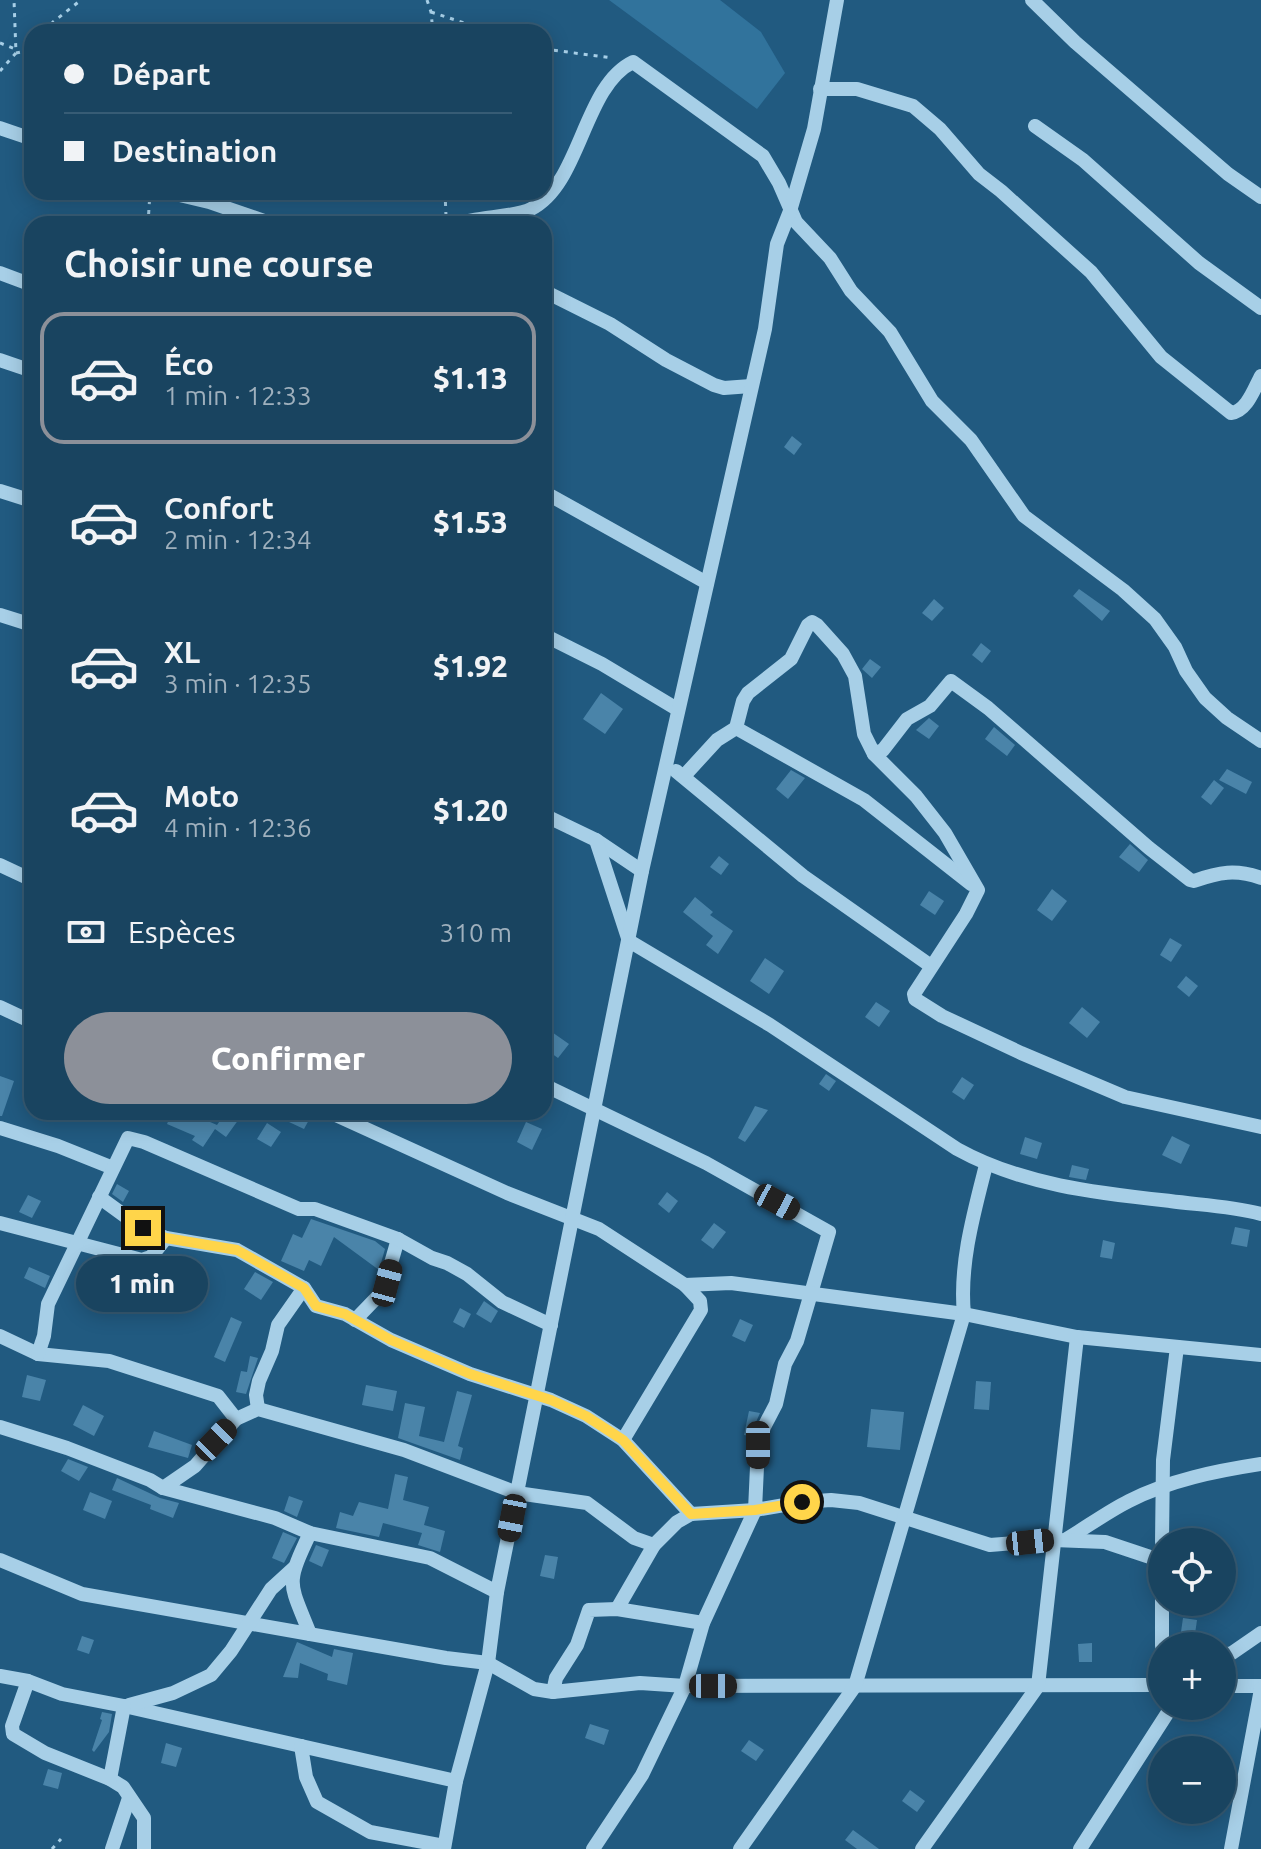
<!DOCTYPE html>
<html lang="fr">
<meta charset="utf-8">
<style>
body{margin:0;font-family:Ubuntu,sans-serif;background:#264e69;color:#f1f3f6;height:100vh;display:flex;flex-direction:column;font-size:30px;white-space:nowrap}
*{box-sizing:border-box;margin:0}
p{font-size:26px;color:#9fb0bd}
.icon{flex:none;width:44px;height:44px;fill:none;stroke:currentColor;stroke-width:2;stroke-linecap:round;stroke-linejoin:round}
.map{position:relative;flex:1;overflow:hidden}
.sheet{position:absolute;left:24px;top:216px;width:528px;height:904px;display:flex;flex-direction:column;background:#194460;border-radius:24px;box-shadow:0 4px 20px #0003,0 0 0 2px #375c75}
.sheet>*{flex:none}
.hud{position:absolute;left:24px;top:24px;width:528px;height:176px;border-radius:24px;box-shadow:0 4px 20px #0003,0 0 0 2px #375c75;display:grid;align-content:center;height:176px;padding:0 40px;background:#194460}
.tools{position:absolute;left:1148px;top:1528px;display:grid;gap:16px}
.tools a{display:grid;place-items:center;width:88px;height:88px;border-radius:50%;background:#194460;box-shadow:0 4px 20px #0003,0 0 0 2px #375c75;font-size:40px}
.end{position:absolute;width:36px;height:36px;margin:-18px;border:10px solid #ffd54a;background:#111;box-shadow:0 0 0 4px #111}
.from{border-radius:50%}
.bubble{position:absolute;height:56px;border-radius:28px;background:#194460;box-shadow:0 4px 20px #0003,0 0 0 2px #375c75;font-size:26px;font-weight:800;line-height:56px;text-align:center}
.car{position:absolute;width:24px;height:48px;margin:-24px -12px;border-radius:10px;box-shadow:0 0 6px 2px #0007;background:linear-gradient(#222 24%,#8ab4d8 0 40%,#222 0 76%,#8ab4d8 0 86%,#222 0)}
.hud b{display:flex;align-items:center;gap:28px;height:76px;font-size:30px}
.hud b+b{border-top:2px solid #375c75}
.hud i{width:20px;height:20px;background:#f1f3f6}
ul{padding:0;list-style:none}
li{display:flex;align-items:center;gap:24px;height:132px;margin:0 16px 12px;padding:0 24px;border:4px solid transparent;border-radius:24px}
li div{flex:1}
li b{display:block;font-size:30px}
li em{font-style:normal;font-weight:800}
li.selected{border-color:#8c9099}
li>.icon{width:72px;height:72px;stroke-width:1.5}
h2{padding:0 40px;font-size:36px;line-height:96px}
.pay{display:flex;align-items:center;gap:20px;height:88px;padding:0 40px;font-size:30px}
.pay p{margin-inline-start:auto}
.primary-button{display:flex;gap:16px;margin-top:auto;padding:16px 40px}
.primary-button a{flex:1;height:92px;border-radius:48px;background:#8c9099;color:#fff;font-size:32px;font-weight:800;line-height:92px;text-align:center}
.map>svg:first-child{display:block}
</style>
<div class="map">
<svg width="1261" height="1849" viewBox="0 0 1261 1849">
<rect width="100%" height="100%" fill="#215a80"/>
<polygon fill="#31739c" points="609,0 720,0 761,32 785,73 757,109"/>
<g fill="#4a84a9">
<polygon points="792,436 802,444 794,455 784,447"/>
<polygon points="1079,589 1110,611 1102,621 1073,596"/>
<polygon points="934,599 944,608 932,621 922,613"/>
<polygon points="981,643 991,651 982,663 972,655"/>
<polygon points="870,659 881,667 872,678 862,669"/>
<polygon points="601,693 623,709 605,734 583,719"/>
<polygon points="929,718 939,726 929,739 916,730"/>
<polygon points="994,727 1015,745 1007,756 985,739"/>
<polygon points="1227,769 1252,782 1246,794 1219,780"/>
<polygon points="791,770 805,778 788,799 776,789"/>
<polygon points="1214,780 1224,788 1211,805 1201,797"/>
<polygon points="1130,844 1148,860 1139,872 1119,857"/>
<polygon points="719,856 729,864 721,875 710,867"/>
<polygon points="1052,889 1067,901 1052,921 1037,910"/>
<polygon points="929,891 944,901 935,915 920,905"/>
<polygon points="695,897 713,912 710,915 733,931 718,954 706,945 713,936 683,912"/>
<polygon points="1170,938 1182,945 1171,962 1160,955"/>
<polygon points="765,958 784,971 769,994 750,981"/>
<polygon points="1186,976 1198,986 1189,997 1177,987"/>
<polygon points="876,1002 890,1011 879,1027 865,1017"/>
<polygon points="1082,1007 1100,1022 1087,1038 1069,1023"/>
<polygon points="549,1030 569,1044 558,1058 544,1048 544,1037"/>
<polygon points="826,1074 836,1081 829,1091 819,1084"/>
<polygon points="0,1076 14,1081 2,1116 0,1116"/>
<polygon points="962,1077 974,1085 964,1100 952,1092"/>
<polygon points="755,1106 768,1110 745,1142 738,1138"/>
<polygon points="172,1112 187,1112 217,1125 226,1112 244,1112 226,1137 215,1129 203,1147 192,1140 195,1136 167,1124"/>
<polygon points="294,1112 310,1118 304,1129 289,1122"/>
<polygon points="526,1122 542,1129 532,1150 517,1142"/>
<polygon points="267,1123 281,1132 271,1147 257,1139"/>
<polygon points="1172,1136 1190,1145 1181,1164 1162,1155"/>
<polygon points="1025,1137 1042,1143 1037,1159 1020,1154"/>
<polygon points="1072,1165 1089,1169 1086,1180 1069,1177"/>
<polygon points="117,1184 129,1191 123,1202 112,1194"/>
<polygon points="667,1192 678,1201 669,1213 658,1204"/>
<polygon points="28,1195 41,1201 32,1218 19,1212"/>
<polygon points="311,1219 375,1241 385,1249 379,1270 334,1237 321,1266 309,1260 304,1271 281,1261 293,1234 302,1238"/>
<polygon points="714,1223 726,1232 713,1249 701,1240"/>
<polygon points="1235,1227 1250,1230 1247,1247 1231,1244"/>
<polygon points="1103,1240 1115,1243 1112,1259 1100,1257"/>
<polygon points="29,1267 50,1276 45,1288 24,1278"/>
<polygon points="255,1272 273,1282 261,1300 244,1289"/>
<polygon points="484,1301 498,1311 491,1323 476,1314"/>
<polygon points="460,1308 471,1314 464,1328 453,1322"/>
<polygon points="231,1317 242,1322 225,1362 214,1357"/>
<polygon points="740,1319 753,1325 745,1342 732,1336"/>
<polygon points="250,1356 258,1358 246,1394 236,1392 241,1371 247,1372"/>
<polygon points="27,1375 46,1380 40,1401 22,1397"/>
<polygon points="976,1381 991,1382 989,1410 974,1409"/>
<polygon points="366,1385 397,1391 393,1411 362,1405"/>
<polygon points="457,1391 472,1395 458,1446 463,1448 460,1460 398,1438 405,1403 425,1407 419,1436 444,1442"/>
<polygon points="83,1405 104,1416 94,1436 73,1425"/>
<polygon points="871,1409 904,1412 900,1450 867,1447"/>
<polygon points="749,1411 760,1413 750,1436 744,1435"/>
<polygon points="154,1431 192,1445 188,1458 148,1447"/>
<polygon points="68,1459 88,1467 79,1481 61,1471"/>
<polygon points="395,1474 408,1477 403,1500 429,1507 424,1525 445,1531 440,1552 418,1545 422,1533 383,1523 379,1537 336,1528 340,1512 353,1516 359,1502 388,1509"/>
<polygon points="117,1478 160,1498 179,1503 173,1518 150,1509 151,1505 112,1490"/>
<polygon points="90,1492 112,1501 105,1519 83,1510"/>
<polygon points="289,1496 303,1501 297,1517 284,1511"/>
<polygon points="283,1532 297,1538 284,1563 272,1558"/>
<polygon points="316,1545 329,1550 322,1567 309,1561"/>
<polygon points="545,1555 558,1557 554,1579 540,1576"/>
<polygon points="1183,1618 1197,1620 1195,1634 1181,1632"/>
<polygon points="82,1636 94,1640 89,1654 77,1650"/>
<polygon points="297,1642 332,1657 334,1649 353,1653 347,1685 327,1680 328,1674 300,1663 298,1678 283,1677"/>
<polygon points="1092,1643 1092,1662 1079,1662 1078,1644"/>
<polygon points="102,1712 112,1714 109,1732 94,1752 92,1750 102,1720 100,1719"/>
<polygon points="590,1724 609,1730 604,1745 585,1738"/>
<polygon points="749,1740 764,1750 756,1761 741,1751"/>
<polygon points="166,1743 182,1748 176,1767 161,1763"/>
<polygon points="48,1769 62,1773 58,1789 43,1785"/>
<polygon points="910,1790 925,1801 917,1812 902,1801"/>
<polygon points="853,1830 879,1849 857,1849 845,1840"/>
</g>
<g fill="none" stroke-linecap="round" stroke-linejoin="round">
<g stroke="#a7cfe7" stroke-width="3" stroke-dasharray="4 6" stroke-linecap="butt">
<polyline points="427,0 431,12 433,32"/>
<polyline points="431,12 492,32"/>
<polyline points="45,32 53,22 81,0"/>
<polyline points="0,43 15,49"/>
<polyline points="544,49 613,58"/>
<polyline points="16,53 32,50"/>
<polyline points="0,71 16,53 14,0"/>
<polyline points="445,192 446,216"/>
<polyline points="148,224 150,192"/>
<polyline points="52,1849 61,1839"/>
</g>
<g stroke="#a7cfe7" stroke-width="14">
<polyline points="1032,0 1075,42 1228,174 1261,197"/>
<path d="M820,89H857L913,106L940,129L979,174L1001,191L1091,272L1161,357L1231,413C1247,411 1254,389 1261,376"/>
<polyline points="1035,126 1083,160 1199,263 1261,308"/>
<polyline points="0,128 32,139"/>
<polyline points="117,192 126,192"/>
<polyline points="167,192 209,202 273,224"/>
<path d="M457,224C478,216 512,218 531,209C581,184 583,86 633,62L763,156L779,183L796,222L830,258L851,291L890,332L932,401L971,440L1024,516L1123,590L1155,619L1175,647L1186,671L1205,698L1227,718L1261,741"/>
<polyline points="0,273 32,285"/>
<polyline points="544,291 610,324 666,360 714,385 724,388 751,386"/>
<polyline points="0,360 32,371"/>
<polyline points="0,491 32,501"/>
<polyline points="544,492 707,583"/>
<polyline points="0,615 32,625"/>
<polyline points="544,635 602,664 677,709"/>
<polyline points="736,728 864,800 971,884"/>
<path d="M874,754L883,750L907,719L930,706L951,681L988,708L1149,848L1190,880L1194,881C1219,872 1236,869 1261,878"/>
<polyline points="676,771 803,876 931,966"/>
<polyline points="684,776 717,740 736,728 743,701 748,693 791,659 808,625 812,622 817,625 843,654 855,676 864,734 874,754 916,796 945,833 978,890 966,914 914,994 915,999 942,1016 1021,1053 1125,1097 1261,1127"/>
<polyline points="544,815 596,840 642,871"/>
<path d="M596,840L629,941L770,1025L957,1149C1022,1185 1097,1193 1170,1201C1200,1205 1231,1206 1261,1214"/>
<polyline points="0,865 32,880"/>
<polyline points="0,1007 32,1022"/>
<polyline points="544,1085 706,1163 829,1232 797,1341 785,1364 776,1404 764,1427 758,1445 755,1510 703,1623 685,1686 642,1775 593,1849"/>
<polyline points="329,1112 507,1193 599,1229 685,1285 700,1301 701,1310 623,1440"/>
<polyline points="0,1128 58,1146 113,1168"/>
<polyline points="99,1197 136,1224 166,1238 237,1250 304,1288 316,1306 345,1314 391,1340 470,1374 551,1400 586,1416 623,1440 691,1514"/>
<polyline points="0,1223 142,1260 151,1257 166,1238"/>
<polyline points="685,1285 731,1283 964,1314 1077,1337 1261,1355"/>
<polyline points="355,1320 383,1291 398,1239"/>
<polyline points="0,1336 38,1354 109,1361 218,1396 236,1419 258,1409 404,1450 517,1493 587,1503 634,1538 654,1545"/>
<polyline points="38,1354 44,1336 48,1304 128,1138 144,1142 299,1209 315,1209 398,1239 432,1258 447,1263 467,1274 502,1302 551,1325"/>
<polyline points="258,1409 256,1395 259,1381 272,1351 278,1325 304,1288"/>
<polyline points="0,1427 67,1448 150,1480 163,1488 275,1518 310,1533 430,1558 497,1592"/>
<polyline points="163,1488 195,1466 236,1419"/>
<path d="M310,1533C285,1586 289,1581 310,1634"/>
<path d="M1065,1540C1087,1527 1107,1512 1129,1501C1170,1480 1216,1471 1261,1464"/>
<polyline points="1162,1542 1163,1460 1177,1347"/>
<polyline points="1162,1552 1162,1646"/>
<polyline points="0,1560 82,1594 446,1658 488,1663 534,1689 553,1692 640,1683 685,1686 1162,1685"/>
<polyline points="617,1609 654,1545 677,1522 691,1514 755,1510 802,1502 831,1500 859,1503 990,1545 1054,1540 1105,1542 1162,1561"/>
<polyline points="1222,1655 1232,1653 1261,1633"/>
<polyline points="0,1676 28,1681 62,1694 124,1706 456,1781"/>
<polyline points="28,1681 12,1726 13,1734 45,1753 110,1779 123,1787 144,1818 144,1849"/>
<polyline points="1222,1686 1261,1686"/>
<polyline points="553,1692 556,1678 577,1645 589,1610 617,1609 703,1623"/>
<polyline points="129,1705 173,1693 211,1675 231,1651 271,1589 294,1568"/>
<polyline points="301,1746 306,1777 317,1802 370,1832 444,1846"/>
<polyline points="110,1779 124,1706"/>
<polyline points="112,1849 129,1798"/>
<polyline points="444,1849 456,1781 488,1663 497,1592 642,871 765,329 777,244 790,211 814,129 837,0"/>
<path d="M740,1849L855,1686L964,1314C959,1265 974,1212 986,1165"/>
<polyline points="922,1849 1038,1686 1077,1337"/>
<polyline points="1080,1849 1172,1706"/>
<polyline points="1231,1849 1261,1689"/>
</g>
</g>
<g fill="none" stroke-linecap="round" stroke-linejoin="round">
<polyline stroke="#ffd54a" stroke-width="10" points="143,1228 166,1238 237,1250 304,1288 316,1306 345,1314 391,1340 470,1374 551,1400 586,1416 623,1440 691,1514 755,1510 802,1502"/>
</g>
</svg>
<div class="tools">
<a><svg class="icon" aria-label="locate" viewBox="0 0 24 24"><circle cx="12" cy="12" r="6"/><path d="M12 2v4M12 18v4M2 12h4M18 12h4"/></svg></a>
<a>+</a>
<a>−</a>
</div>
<i class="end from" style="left:802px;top:1502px"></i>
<i class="end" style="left:143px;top:1228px"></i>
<div class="bubble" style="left:76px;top:1256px;width:132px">1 min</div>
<i class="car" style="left:777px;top:1202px;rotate:118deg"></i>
<i class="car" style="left:387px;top:1283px;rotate:15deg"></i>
<i class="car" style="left:216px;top:1440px;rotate:44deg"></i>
<i class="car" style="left:758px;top:1445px;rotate:180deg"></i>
<i class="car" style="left:512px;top:1518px;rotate:191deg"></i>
<i class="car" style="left:1030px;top:1542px;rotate:84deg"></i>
<i class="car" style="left:713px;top:1686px;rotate:90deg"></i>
<div class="hud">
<b><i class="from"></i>Départ</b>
<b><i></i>Destination</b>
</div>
<section class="sheet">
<h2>Choisir une course</h2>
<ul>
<li class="selected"><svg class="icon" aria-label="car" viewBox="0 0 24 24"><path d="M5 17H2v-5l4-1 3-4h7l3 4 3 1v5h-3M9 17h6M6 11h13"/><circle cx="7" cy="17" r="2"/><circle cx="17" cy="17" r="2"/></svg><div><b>Éco</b><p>1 min · 12:33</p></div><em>$1.13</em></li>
<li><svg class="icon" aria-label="car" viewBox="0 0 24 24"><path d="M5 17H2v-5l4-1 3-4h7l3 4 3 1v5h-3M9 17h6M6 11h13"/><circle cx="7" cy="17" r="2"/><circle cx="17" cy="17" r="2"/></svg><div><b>Confort</b><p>2 min · 12:34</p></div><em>$1.53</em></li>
<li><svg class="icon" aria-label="car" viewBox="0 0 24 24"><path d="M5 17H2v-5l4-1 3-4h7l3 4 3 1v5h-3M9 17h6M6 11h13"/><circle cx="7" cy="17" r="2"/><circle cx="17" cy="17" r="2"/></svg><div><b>XL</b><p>3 min · 12:35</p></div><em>$1.92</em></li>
<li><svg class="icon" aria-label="car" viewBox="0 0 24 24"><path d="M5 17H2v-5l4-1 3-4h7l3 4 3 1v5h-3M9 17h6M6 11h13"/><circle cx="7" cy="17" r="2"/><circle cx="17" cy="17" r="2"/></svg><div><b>Moto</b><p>4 min · 12:36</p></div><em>$1.20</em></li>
</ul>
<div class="pay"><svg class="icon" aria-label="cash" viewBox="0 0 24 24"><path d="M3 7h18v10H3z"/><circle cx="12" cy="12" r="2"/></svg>Espèces<p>310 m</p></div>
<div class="primary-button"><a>Confirmer</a></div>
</section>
</div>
